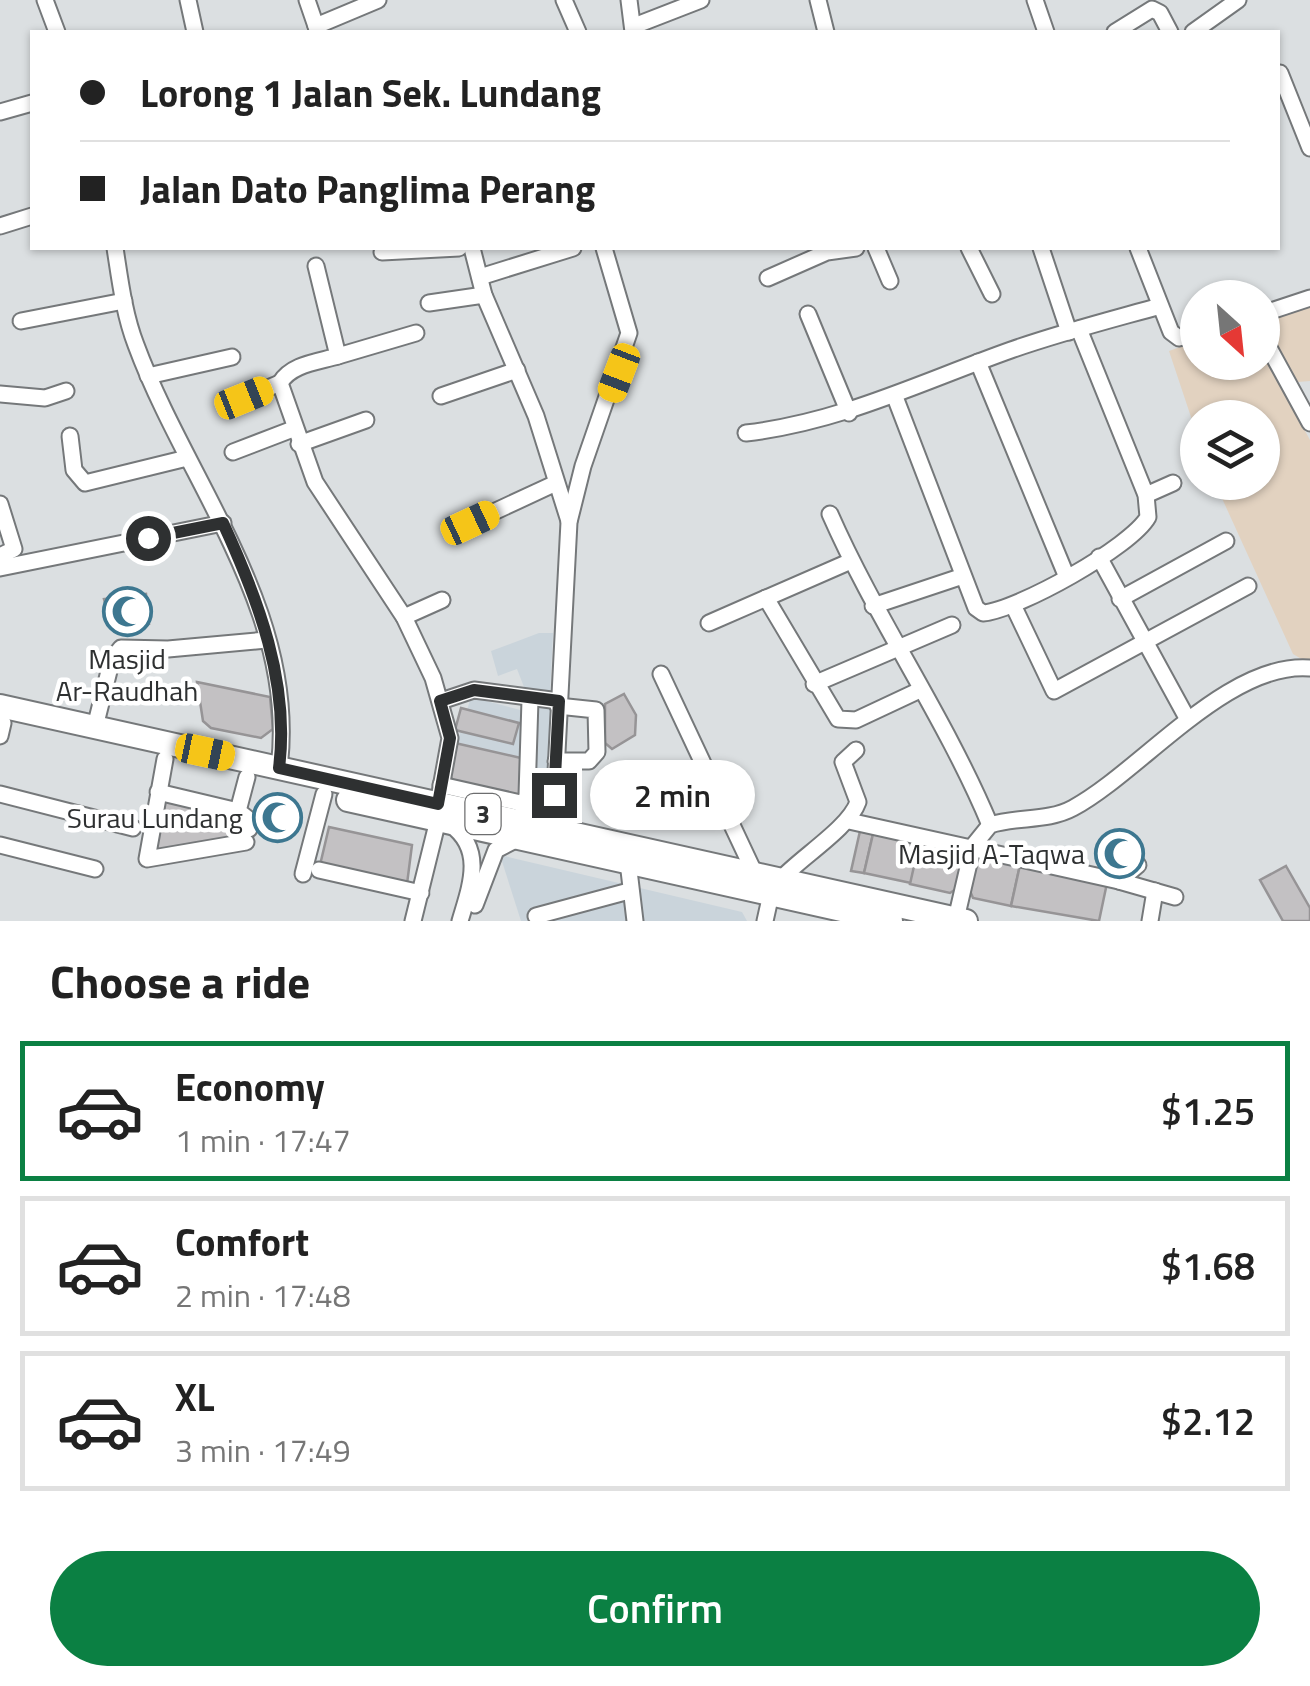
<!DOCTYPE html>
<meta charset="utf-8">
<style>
body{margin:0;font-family:"Titillium Web",sans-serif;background:#f6f6f6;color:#222;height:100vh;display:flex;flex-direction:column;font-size:38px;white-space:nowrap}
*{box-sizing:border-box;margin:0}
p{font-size:32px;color:#767676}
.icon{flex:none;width:55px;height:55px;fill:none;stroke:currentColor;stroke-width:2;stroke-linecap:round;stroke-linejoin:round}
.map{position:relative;height:921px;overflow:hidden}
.side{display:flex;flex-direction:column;background:#fff;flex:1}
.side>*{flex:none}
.hud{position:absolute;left:30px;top:30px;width:1250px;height:220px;border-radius:0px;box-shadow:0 2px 8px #0004;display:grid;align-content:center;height:220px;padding:0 50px;background:#fff}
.needle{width:65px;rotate:153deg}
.buttons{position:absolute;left:1180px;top:280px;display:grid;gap:20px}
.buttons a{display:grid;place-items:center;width:100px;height:100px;border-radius:50%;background:#fff;box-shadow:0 2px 8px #0004;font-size:50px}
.end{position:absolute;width:45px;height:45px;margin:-22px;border:12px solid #2e3031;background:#fff;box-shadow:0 0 0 5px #fff}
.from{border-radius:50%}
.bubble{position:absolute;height:70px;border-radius:35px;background:#fff;box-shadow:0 2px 8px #0004;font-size:32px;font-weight:600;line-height:70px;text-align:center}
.car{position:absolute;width:30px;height:60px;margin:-30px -15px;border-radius:12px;box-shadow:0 0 8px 2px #0007;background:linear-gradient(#f5c518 24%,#345 0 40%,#f5c518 0 76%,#345 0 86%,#f5c518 0)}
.hud b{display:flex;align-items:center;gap:35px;height:95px;font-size:38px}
.hud b+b{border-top:2px solid #e0e0e0}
.hud i{width:25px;height:25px;background:#222}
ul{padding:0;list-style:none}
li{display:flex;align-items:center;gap:30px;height:140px;margin:0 20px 15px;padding:0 30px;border:5px solid #e0e0e0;border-radius:0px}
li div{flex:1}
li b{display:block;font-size:38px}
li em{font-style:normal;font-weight:600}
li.selected{border-color:#0b8043}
li>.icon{width:90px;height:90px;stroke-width:1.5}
h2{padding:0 50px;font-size:45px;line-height:120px}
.action{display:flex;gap:20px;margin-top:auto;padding:20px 50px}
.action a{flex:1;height:115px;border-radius:60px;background:#0b8043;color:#fff;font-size:40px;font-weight:600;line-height:115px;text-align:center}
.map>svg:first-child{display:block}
</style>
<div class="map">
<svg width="1310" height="921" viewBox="0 0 1310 921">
<rect width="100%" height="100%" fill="#dbdfe1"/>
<g fill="#cad4db">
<polygon points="539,633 553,633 550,692 555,693 546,813 443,790 471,697 524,711 526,692 517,669 498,676 491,651"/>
<polygon points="500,855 742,912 747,921 521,921"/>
</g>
<g fill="#e2d2c0">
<polygon points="1310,302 1310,381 1298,382 1262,318"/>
<polygon points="1197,341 1198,362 1262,362 1263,353 1310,440 1310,664 1293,654 1215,483 1262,482 1262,418 1198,418 1197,435 1169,351"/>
</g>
<g fill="#c3c1c3" stroke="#969496" stroke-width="2.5">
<polygon points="146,594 149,624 112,628 104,599"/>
<polygon points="197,682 270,697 273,729 261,738 211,728 203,721"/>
<polygon points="624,694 636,715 635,735 612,749 605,743 605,704"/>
<polygon points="461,708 519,723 513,744 455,730"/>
<polygon points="455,743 521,758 519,797 453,781 448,772"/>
<polygon points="162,799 224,813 222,823 254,830 251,841 155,850"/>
<polygon points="277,805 278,811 289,809 291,821 267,829 264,813"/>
<polygon points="329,827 412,845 407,884 320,865"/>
<polygon points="860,831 873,834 864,873 851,871"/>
<polygon points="873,834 919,844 911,883 864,873"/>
<polygon points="1132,843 1128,870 1108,870 1107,844"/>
<polygon points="919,844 964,854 956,889 950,893 910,884"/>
<polygon points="978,855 1020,865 1011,906 973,898 970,891"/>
<polygon points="1020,865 1107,883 1099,921 1011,906"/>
<polygon points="1286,866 1310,908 1310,921 1283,921 1260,880"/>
</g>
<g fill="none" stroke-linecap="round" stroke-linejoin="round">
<defs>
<g id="minor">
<polyline points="45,0 57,32"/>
<polyline points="188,0 195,32"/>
<polyline points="307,0 318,32"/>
<polyline points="564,0 578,32"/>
<polyline points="629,0 633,32"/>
<polyline points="818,0 826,32"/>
<polyline points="1035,0 1046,32"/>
<polyline points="316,26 378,0"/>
<polyline points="634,26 701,0"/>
<polyline points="1115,32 1152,9 1160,13 1170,32"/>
<polyline points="1193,32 1238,0"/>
<polyline points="1280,73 1310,148"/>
<polyline points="0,112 32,103"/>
<polyline points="0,226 32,216"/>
<path d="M115,248C120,280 124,314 136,345C187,483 299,612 279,768"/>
<polyline points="472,248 484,295 536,416 569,521"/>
<polyline points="876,248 890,281"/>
<polyline points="969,248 992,294"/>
<polyline points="1041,248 1069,332"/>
<polyline points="1138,248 1171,332 1179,338 1198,334"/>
<polyline points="382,252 459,248"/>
<path d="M316,266L338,356C318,362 291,364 280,383L315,482L404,617L433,678L450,738L438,804"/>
<polyline points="480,277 573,248"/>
<polyline points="768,278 827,252 856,248"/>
<polyline points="429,303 484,295"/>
<polyline points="808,314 849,413"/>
<polyline points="1262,314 1310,298"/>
<polyline points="21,321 124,301"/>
<polyline points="1262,335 1310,423"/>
<polyline points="338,356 416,333"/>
<polyline points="978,362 1066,575"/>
<polyline points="148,376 232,357"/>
<polyline points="0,394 45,398 66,391"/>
<polyline points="441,396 517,370"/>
<path d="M895,397L976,608L983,613C1018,610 1131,547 1148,517L1146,495L1079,329"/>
<polyline points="244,398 280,383"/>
<path d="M746,433C841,422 921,382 1011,350C1059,333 1110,320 1160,306"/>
<polyline points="70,436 74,470 85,483 187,458"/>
<polyline points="299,444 366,420"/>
<polyline points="233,452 293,429"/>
<polyline points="1146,495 1173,483"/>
<polyline points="0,504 14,549 0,556"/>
<path d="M830,514C877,621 945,717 990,825"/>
<polyline points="470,523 556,483"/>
<polyline points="1099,557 1187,718"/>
<polyline points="0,568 223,523"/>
<polyline points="766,598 838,719 856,720 920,690"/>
<polyline points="1120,599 1226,541"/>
<polyline points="1013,605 1054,691 1248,586"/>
<polyline points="873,606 963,576"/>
<polyline points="404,617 442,600"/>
<polyline points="709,623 851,561"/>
<polyline points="661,674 755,874"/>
<polyline points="814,684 952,625"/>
<polyline points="441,701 474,690 559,701"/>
<polyline points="95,727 112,659 121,648 168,649 266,640"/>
<polyline points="0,736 3,723"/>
<polyline points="165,759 147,859 246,842"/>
<polyline points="556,761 589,761 597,752 596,710 558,706"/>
<polyline points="247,777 238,811 247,818 249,829"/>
<polyline points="441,785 525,804"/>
<polyline points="158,792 238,811"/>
<polyline points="0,794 133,828"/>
<polyline points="849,821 1119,881"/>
<polyline points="520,822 527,795 530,700"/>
<path d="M451,825C485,850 470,887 460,921"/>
<polyline points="553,829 569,522 583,466 629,333 604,248"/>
<polyline points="0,845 95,869"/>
<polyline points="628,862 635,921"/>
<polyline points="1138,865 1119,881 1175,897"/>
<polyline points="319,870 421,893"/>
<polyline points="303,874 324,794"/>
<path d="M780,880C801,857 849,828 858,802L843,762L856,750"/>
<polyline points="475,905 496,850 519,838"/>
<polyline points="536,916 629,891"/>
<path d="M956,919L973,846L990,825C1018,816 1047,822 1073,808C1140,772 1228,661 1310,668"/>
<polyline points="413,921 438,820"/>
<polyline points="765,921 771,894"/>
<polyline points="1150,921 1155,891"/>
</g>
<g id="highway">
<polyline points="0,706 966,921"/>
<polyline points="348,800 891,921"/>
</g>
</defs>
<use href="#minor" stroke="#75787a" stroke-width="19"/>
<use href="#highway" stroke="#75787a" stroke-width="26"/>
<use href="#minor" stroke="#fff" stroke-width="15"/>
<use href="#highway" stroke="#fff" stroke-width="22"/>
</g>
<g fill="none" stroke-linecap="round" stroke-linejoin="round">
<path stroke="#2e3031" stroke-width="12" d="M148,538L223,523C258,599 290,683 279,768L438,804L450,738L440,701L474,690L559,701L554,795"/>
</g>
<defs>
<symbol id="mosque-ring" viewBox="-11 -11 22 22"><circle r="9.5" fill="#fff" stroke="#3d7790" stroke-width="1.5"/><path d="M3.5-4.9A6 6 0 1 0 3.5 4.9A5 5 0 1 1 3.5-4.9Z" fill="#3d7790"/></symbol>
</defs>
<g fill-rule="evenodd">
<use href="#mosque-ring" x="100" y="584" width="55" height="55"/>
<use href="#mosque-ring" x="250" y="790" width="55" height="55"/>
<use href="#mosque-ring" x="1092" y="826" width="55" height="55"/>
</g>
<g text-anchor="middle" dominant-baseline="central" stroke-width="9" stroke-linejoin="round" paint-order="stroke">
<rect fill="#fff" stroke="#6d6e6f" stroke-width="2.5" x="465.5" y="794" width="35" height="40" rx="8"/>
<g font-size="25" font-weight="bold" fill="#2e3031">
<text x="483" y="814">3</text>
</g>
<g font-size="28" fill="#2e3031" stroke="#fff" text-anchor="end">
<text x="127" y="658" text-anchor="middle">Masjid<tspan x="127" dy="32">Ar-Raudhah</tspan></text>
<text x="243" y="817">Surau Lundang</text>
<text x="1085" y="853">Masjid A-Taqwa</text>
</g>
</g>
</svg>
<div class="buttons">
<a><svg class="needle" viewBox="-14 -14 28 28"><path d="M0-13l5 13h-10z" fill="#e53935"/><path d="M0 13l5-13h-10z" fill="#767676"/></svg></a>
<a><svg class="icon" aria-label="layers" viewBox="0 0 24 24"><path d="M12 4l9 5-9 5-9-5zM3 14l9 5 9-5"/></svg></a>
</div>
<i class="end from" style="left:148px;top:538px"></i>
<i class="end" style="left:554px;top:795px"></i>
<div class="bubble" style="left:590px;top:760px;width:165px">2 min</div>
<i class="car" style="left:619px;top:373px;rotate:201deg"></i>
<i class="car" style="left:244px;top:398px;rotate:68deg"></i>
<i class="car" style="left:470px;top:523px;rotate:65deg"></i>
<i class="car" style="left:205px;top:752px;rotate:102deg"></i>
<div class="hud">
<b><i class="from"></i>Lorong 1 Jalan Sek. Lundang</b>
<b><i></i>Jalan Dato Panglima Perang</b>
</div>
</div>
<section class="side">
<h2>Choose a ride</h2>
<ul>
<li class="selected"><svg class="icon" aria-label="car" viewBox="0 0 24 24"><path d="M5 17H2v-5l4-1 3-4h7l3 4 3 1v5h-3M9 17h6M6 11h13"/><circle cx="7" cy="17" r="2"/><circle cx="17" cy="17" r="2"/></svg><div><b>Economy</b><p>1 min · 17:47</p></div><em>$1.25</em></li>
<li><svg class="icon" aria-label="car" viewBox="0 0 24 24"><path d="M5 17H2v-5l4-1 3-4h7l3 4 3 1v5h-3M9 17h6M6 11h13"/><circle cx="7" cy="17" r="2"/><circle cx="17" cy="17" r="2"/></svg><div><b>Comfort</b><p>2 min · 17:48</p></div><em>$1.68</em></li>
<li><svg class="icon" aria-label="car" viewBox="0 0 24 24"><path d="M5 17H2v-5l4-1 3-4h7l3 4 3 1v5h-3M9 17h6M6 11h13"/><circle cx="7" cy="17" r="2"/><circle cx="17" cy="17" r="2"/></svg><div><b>XL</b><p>3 min · 17:49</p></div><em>$2.12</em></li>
</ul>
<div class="action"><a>Confirm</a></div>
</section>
